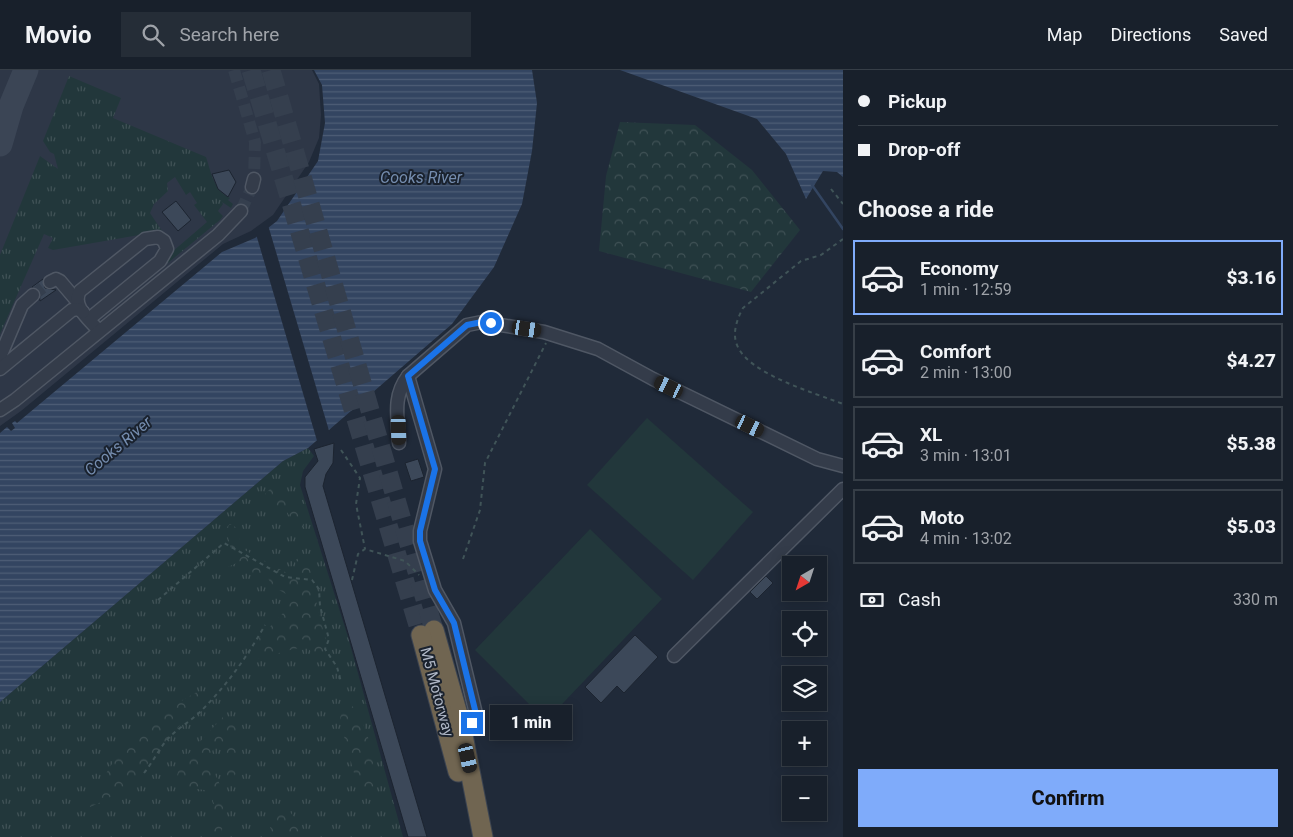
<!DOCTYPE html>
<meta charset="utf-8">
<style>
body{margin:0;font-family:Roboto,sans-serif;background:#252d37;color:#f1f3f6;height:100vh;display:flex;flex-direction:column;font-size:19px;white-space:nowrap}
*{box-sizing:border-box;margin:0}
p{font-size:16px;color:#9fa3a9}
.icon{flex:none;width:28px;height:28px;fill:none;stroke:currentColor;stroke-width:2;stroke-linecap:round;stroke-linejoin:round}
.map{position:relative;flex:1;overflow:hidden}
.drawer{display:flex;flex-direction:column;background:#18202b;width:450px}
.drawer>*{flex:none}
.banner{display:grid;align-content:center;height:110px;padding:0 15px;background:#18202b}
.needle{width:32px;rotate:219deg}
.tools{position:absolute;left:782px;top:486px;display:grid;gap:10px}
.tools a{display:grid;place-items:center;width:45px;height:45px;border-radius:0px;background:#18202b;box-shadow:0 2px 12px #0003,0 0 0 1px #363e47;font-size:25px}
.end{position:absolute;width:22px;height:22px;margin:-11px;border:6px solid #1a73e8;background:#fff;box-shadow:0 0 0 2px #fff}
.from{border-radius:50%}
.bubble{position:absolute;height:35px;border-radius:0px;background:#18202b;box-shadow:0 2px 12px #0003,0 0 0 1px #363e47;font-size:16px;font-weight:800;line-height:35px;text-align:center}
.car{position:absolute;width:15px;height:30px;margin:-15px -8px;border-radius:6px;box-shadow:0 0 4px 1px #0007;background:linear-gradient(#222 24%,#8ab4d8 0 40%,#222 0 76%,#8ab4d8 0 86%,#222 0)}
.banner b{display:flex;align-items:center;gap:18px;height:48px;font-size:19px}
.banner b+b{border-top:1px solid #363e47}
.banner i{width:12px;height:12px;background:#f1f3f6}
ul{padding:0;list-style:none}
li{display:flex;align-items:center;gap:15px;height:75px;margin:0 10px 8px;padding:0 5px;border:2px solid #363e47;border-radius:0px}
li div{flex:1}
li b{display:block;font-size:19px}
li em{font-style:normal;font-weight:800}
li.selected{border-color:#7fabfa}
li>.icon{width:45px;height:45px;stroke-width:1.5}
h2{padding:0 15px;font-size:22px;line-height:60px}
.pay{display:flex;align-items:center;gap:12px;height:55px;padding:0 15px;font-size:19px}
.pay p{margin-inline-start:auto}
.action{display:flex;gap:10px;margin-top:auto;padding:10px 15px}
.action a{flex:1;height:58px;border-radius:0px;background:#7fabfa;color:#111;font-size:20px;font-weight:800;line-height:58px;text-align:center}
header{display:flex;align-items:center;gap:30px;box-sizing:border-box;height:70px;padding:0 25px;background:#18202b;border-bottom:1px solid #363e47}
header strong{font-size:24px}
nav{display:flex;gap:28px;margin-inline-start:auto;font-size:18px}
.search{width:350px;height:45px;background:#252d37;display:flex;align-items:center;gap:12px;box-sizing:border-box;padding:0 18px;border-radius:0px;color:#9fa3a9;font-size:19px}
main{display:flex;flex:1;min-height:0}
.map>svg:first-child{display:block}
</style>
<header>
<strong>Movio</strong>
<div class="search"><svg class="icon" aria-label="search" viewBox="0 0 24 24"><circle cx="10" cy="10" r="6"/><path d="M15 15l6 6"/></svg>Search here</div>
<nav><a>Map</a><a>Directions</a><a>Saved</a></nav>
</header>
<main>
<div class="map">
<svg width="843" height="767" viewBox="0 0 843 767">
<defs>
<pattern id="grass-tufts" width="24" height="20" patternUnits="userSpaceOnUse" patternTransform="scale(1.25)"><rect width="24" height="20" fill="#22373b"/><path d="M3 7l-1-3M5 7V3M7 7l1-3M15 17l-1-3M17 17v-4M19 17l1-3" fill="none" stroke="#405256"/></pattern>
<pattern id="forest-crowns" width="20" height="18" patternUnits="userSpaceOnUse" patternTransform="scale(1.25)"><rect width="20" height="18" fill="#22373b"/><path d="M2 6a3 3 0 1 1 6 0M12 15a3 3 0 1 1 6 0" fill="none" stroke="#405256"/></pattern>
<pattern id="water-rules" width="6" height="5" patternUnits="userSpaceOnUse" patternTransform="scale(1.25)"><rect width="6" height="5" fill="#334561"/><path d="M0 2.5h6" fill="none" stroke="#4e5e76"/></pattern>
</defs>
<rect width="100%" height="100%" fill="#202a39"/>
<polygon fill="#2e3747" points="0,0 312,0 319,14 321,45 319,68 309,92 273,145 251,161 223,174 21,341 0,356"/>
<g fill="url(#grass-tufts)">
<path d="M69,6L121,28L113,48L206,87C211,102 214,121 230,128L228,130L233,134L231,138L222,132L223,134L218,141L223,146L220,150L112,239L109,236L207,152L194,135L197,133L190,122L186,125L175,107L167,113L168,121L154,134L150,143L162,161L53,180L48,178L53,168L44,164L0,264V185L40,86L58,99L54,84L50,82L43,71Z"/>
<polygon points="308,378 314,386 303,401 300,415 348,567 403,767 0,767 0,632 283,391"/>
</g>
<g fill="url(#forest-crowns)">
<polygon points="620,52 695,55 752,100 800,160 751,222 599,181 606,106"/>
<path d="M272,417L285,421L302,437L304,456L300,459C286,452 293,445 283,438C278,435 272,435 267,433L265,424Z"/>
<path d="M230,454L237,458L241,478L294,507L297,504L295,490L302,486C310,492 312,504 312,514L326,572L323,585L311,583L306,570L301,569L299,578L281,582L265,592L255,586L252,579L254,573L287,539L286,524L272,516L268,508L255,510L250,494L245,489L228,497L224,494V488L231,480L226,458Z"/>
<path d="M197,622L199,626L196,636L145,698L130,712L106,730L90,737L88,733C91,726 97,721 100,714C127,665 149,649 197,622Z"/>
<path d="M351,635L359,643L369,670L376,692V718L372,722H365L357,714L341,655C339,645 341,639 351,635Z"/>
<path d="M223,647L231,649L237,657L238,699L232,711H228L224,683L220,675L216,674C203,695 217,702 222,721C226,736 225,752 220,767H208L214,734L210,723L204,720L179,716L177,706L180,693Z"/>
<path d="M277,734C292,737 297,753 302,767H273C268,753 268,746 277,734Z"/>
</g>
<g fill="#22373b">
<polygon points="647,348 753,442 693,510 587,415"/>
<polygon points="590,459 662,529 546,651 475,580"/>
</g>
<g fill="url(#water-rules)">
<polygon points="314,0 532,0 537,33 532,81 522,134 494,197 452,254 308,378 283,391 0,632 0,363 7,357 11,361 15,358 12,353 15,351 17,353 222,182 255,168 277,151 318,91 325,53 322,15"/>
<polygon points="620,0 843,0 843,107 837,102 823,101 806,129 786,84 757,49"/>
</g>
<polygon fill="#202a39" points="268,155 330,364 318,374 256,164"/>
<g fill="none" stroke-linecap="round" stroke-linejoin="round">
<polyline stroke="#334561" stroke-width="2.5" points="812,115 843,159"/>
<polyline stroke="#3b4555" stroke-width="25" points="0,74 11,36 26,0"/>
</g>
<g fill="#3c4859" stroke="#1c2430">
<polygon points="229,100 236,112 228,127 218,119 212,104"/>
<polygon points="176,131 191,150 178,161 162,142"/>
<polygon points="43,209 45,218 56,220 40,231 39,220 32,217"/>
<polygon points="334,373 333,393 326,404 323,416 427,767 408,767 305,417 305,407 318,391 314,379"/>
<polygon points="418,389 424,407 411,411 405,393"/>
<polygon points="766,506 773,513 757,529 750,522"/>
<polygon points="635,565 658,587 624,623 617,616 601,633 585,617"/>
</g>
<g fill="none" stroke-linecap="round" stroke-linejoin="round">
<g stroke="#353f4e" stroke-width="12" stroke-dasharray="12 6" stroke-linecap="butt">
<polyline points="234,0 255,72 254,109"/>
<polyline points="241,141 252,117"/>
<polyline points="33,225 50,212"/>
</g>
<g stroke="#353f4e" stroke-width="19" stroke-dasharray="19 9" stroke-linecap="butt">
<polyline points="251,0 421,565"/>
<polyline points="271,0 434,560"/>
</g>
<defs>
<g id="minor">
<polyline points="252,117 254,109"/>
<polyline points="50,212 56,209 60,211 77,231"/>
<path d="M89,249L160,191L167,179L164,171L158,167L145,169L80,221C71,236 90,250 99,261"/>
<polyline points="0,287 22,235 33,225"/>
<polyline points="0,299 72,240 78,239 83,242"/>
<polyline points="408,306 435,399 420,461 420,471 435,520 454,553 476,644 475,651 461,655"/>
<polyline points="0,340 15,330 218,165 241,141"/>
<path d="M399,373C398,348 392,327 408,306L467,255L482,252L544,262L598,279L653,309L817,389L843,396"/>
<polyline points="674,586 843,419"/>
</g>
<g id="highway">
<polyline points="434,560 461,655 483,767"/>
<polyline points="421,565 458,702"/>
</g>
</defs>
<use href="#minor" stroke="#4f5764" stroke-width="15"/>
<use href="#highway" stroke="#3c4451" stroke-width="21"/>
<g stroke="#405458" stroke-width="2" stroke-dasharray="4 4" stroke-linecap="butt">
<polyline points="831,119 843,134"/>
<path d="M843,169L821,185L801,191L743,238C737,249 732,263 737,275C748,304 815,323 843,334"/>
<polyline points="341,380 360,408 356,434 365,479"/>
<polyline points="463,489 480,440 485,393 546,273"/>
<polyline points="352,510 358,484 365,479 405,491 419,505"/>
<polyline points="158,530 224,473 285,507 312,510 319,519 320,536 329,569 325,579 337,597 341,612"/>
<path d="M144,703C152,693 158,681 166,671C176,659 190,652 201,641C227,615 247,587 265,555"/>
</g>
<use href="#minor" stroke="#343c4a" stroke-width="12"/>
<use href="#highway" stroke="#706551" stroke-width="19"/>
</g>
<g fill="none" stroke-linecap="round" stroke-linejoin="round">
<polyline stroke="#1a73e8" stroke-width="6" points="472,653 475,651 476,644 454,553 435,520 420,471 420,461 435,399 408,306 467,255 482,252 491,253"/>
</g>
<g text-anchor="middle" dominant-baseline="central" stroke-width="4" stroke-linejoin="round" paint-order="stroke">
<g font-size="15" fill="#afb7c6" stroke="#1a222e">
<text transform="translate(437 622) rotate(75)">M5 Motorway</text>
</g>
<g font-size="16" font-style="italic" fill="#758daf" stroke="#1a222e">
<text x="421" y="107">Cooks River</text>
<text transform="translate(118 376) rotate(-40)">Cooks River</text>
</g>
</g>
</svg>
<div class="tools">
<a><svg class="needle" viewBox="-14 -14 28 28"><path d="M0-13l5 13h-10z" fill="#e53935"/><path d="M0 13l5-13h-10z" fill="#9fa3a9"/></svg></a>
<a><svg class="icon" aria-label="locate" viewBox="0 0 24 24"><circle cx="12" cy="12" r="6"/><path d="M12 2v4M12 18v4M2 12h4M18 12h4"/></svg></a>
<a><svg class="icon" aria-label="layers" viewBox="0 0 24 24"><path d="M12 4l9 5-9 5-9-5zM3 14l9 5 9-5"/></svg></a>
<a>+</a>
<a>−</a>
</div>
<i class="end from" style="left:491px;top:253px"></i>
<i class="end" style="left:472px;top:653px"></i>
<div class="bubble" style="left:490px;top:635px;width:82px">1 min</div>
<i class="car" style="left:527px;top:259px;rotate:99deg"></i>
<i class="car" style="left:669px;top:317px;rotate:296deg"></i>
<i class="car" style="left:750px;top:356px;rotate:116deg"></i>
<i class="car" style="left:399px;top:360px;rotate:178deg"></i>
<i class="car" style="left:468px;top:688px;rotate:167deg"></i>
</div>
<section class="drawer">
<div class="banner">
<b><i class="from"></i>Pickup</b>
<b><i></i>Drop-off</b>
</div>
<h2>Choose a ride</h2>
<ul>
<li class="selected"><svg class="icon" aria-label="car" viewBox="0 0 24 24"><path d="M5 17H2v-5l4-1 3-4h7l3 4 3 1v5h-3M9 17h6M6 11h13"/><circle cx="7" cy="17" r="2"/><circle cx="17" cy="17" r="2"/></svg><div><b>Economy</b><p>1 min · 12:59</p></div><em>$3.16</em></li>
<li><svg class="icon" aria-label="car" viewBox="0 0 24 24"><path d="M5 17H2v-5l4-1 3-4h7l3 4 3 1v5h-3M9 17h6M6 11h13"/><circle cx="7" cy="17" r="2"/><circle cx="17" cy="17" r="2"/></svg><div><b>Comfort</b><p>2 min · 13:00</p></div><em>$4.27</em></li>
<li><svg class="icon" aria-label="car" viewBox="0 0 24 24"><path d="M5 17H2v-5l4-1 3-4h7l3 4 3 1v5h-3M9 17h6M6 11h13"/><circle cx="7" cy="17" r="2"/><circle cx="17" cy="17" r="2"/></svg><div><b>XL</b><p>3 min · 13:01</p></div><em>$5.38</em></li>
<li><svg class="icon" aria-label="car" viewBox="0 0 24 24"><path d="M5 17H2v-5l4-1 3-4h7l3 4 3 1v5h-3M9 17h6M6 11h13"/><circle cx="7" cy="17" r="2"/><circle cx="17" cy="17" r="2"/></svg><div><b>Moto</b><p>4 min · 13:02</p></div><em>$5.03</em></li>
</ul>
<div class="pay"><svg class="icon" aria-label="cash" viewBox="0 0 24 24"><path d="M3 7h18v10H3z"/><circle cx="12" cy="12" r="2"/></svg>Cash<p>330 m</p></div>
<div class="action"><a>Confirm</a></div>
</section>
</main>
